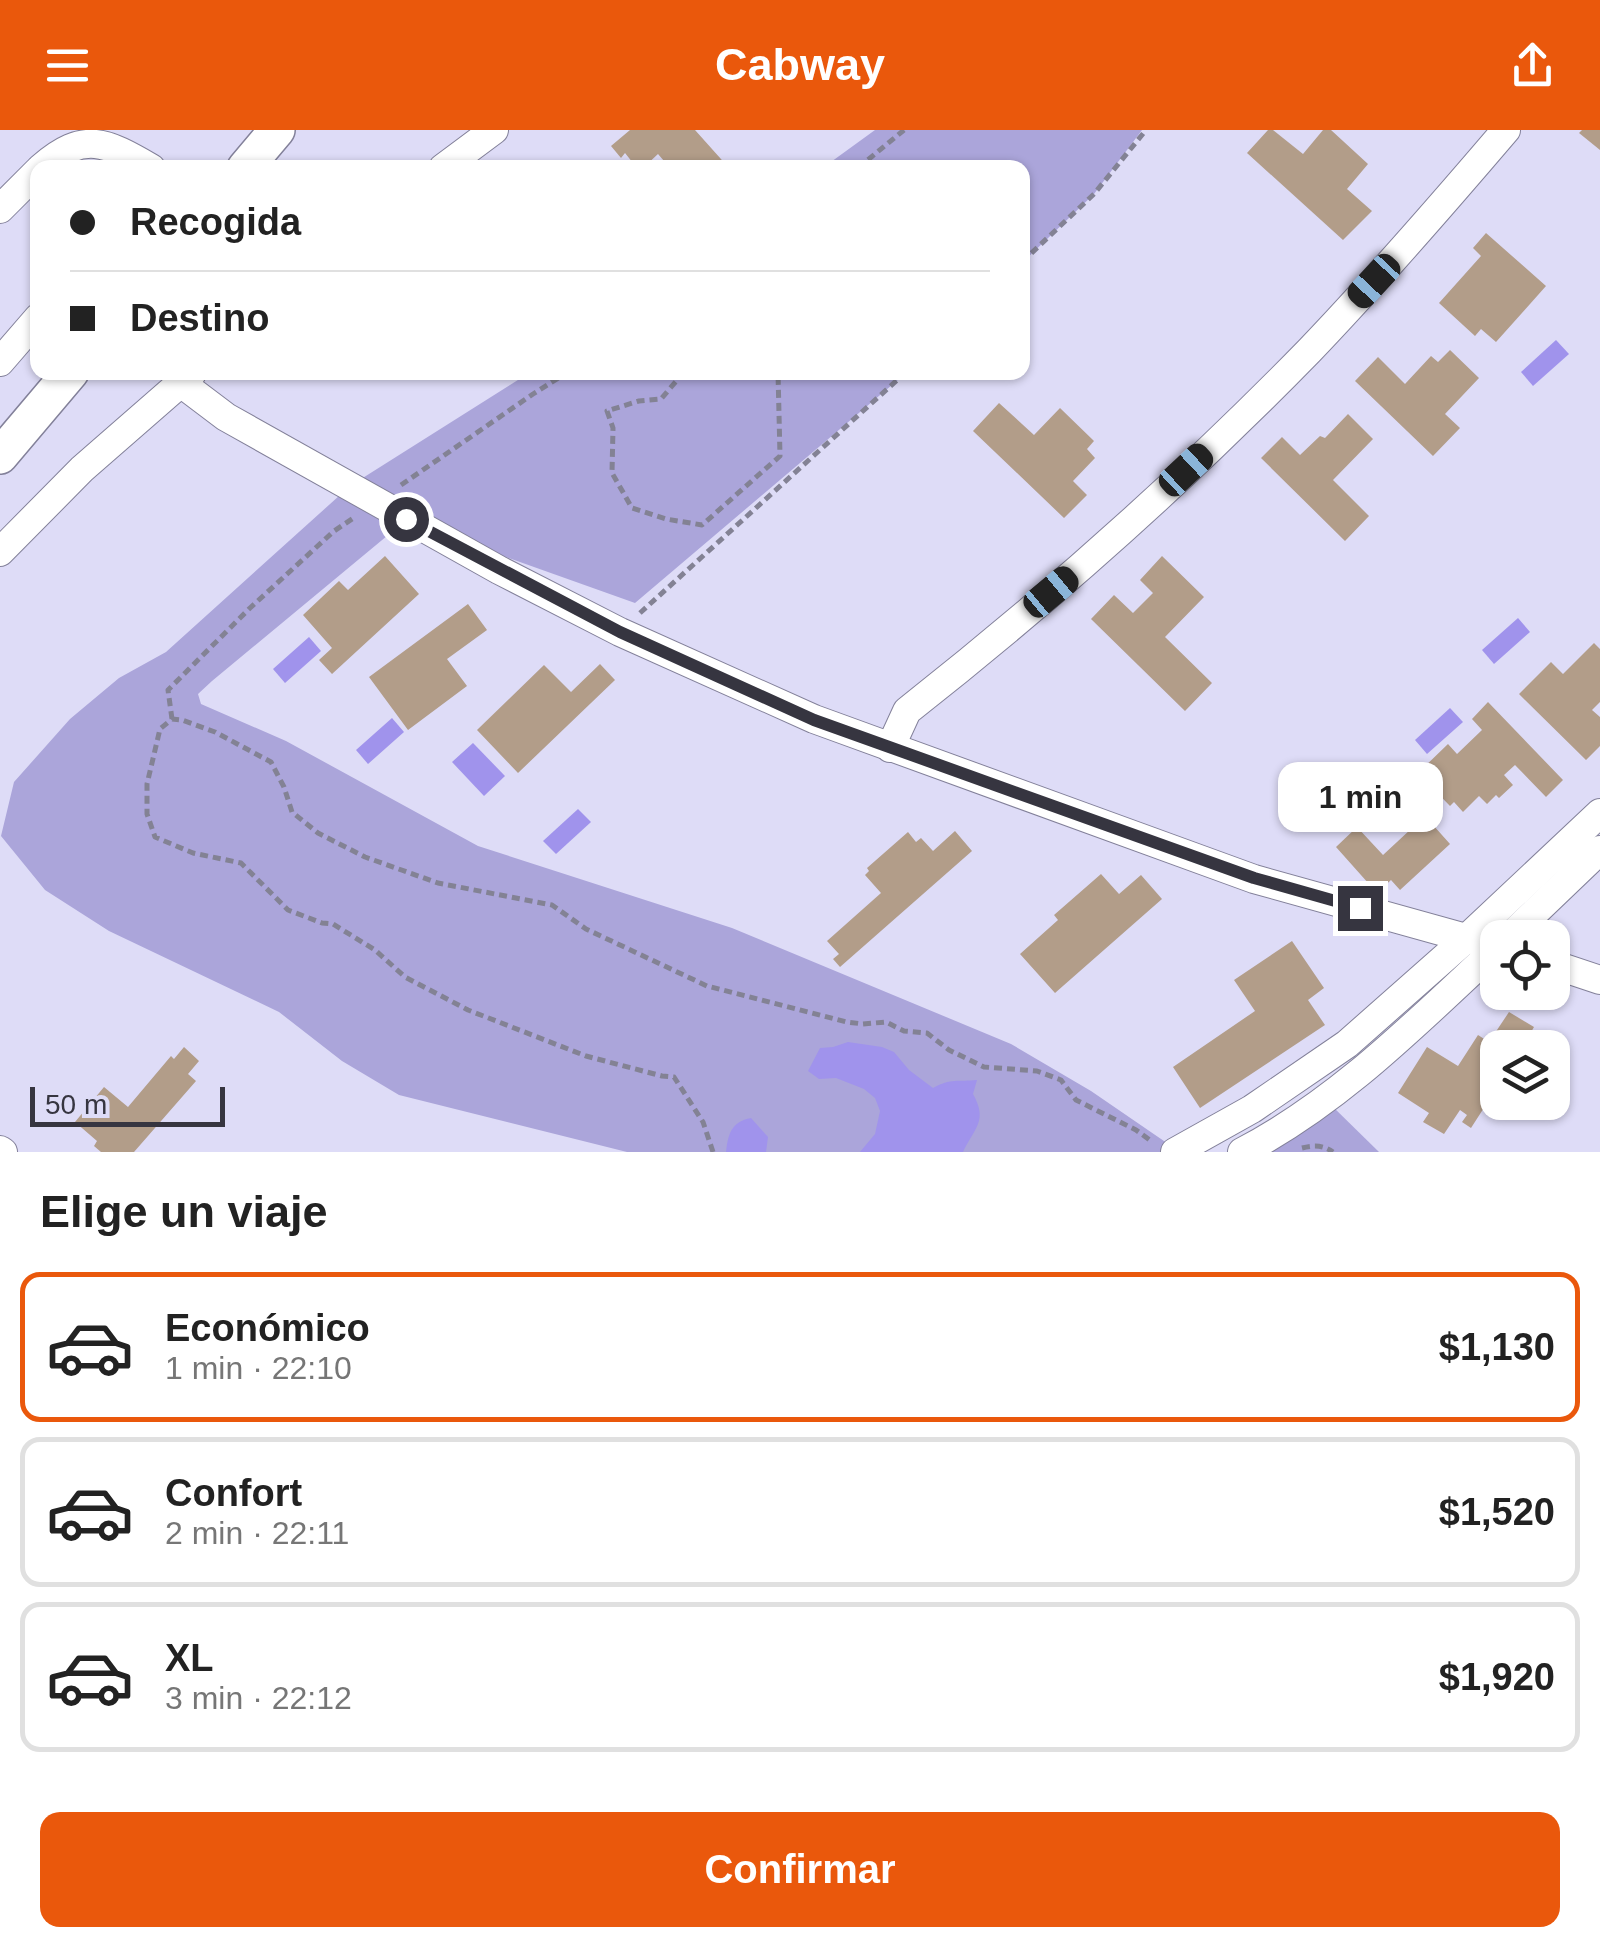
<!DOCTYPE html>
<html lang="es">
<meta charset="utf-8">
<style>
body{margin:0;font-family:Helvetica,sans-serif;background:#f2f2f2;color:#222;height:100vh;display:flex;flex-direction:column;font-size:38px;white-space:nowrap}
*{box-sizing:border-box;margin:0}
p{font-size:32px;color:#767676}
.icon{flex:none;width:55px;height:55px;fill:none;stroke:currentColor;stroke-width:2;stroke-linecap:round;stroke-linejoin:round}
.map{position:relative;height:1022px;overflow:hidden}
.sheet{display:flex;flex-direction:column;background:#fff;flex:1}
.sheet>*{flex:none}
.guide{position:absolute;left:30px;top:30px;width:1000px;height:220px;border-radius:20px;box-shadow:0 2px 8px #0004;display:grid;align-content:center;height:220px;padding:0 40px;background:#fff}
.controls{position:absolute;left:1480px;top:790px;display:grid;gap:20px}
.controls a{display:grid;place-items:center;width:90px;height:90px;border-radius:20px;background:#fff;box-shadow:0 2px 8px #0004;font-size:50px}
.scale{position:absolute;left:30px;bottom:25px;width:195px;box-sizing:border-box;padding-left:10px;border:5px solid #363540;border-top:0;font-size:28px;line-height:35px;white-space:nowrap;color:#363540;-webkit-text-stroke:8px #dedcf7;paint-order:stroke}
.end{position:absolute;width:45px;height:45px;margin:-22px;border:12px solid #363540;background:#fff;box-shadow:0 0 0 5px #fff}
.from{border-radius:50%}
.bubble{position:absolute;height:70px;border-radius:20px;background:#fff;box-shadow:0 2px 8px #0004;font-size:32px;font-weight:600;line-height:70px;text-align:center}
.car{position:absolute;width:30px;height:60px;margin:-30px -15px;border-radius:12px;box-shadow:0 0 8px 2px #0007;background:linear-gradient(#222 24%,#8ab4d8 0 40%,#222 0 76%,#8ab4d8 0 86%,#222 0)}
.guide b{display:flex;align-items:center;gap:35px;height:95px;font-size:38px}
.guide b+b{border-top:2px solid #e0e0e0}
.guide i{width:25px;height:25px;background:#222}
ul{padding:0;list-style:none}
li{display:flex;align-items:center;gap:30px;height:150px;margin:0 20px 15px;padding:0 20px;border:5px solid #e0e0e0;border-radius:20px}
li div{flex:1}
li b{display:block;font-size:38px}
li em{font-style:normal;font-weight:600}
li.active{border-color:#ea580c}
li>.icon{width:90px;height:90px;stroke-width:1.5}
h2{padding:0 40px;font-size:45px;line-height:120px}
.cta{display:flex;gap:20px;margin-top:auto;padding:20px 40px}
.cta a{flex:1;height:115px;border-radius:20px;background:#ea580c;color:#fff;font-size:40px;font-weight:600;line-height:115px;text-align:center}
header{display:flex;justify-content:space-between;align-items:center;height:130px;padding:0 40px;background:#ea580c;color:#fff;font-size:45px;font-weight:600}
.map>svg:first-child{display:block}
</style>
<header><svg class="icon" aria-label="menu" viewBox="0 0 24 24"><path d="M4 6h16M4 12h16M4 18h16"/></svg>Cabway<svg class="icon" aria-label="share" viewBox="0 0 24 24"><path d="M12 15V3M7 8l5-5 5 5M5 13v7h14v-7"/></svg></header>
<div class="map">
<svg width="1600" height="1022" viewBox="0 0 1600 1022">
<rect width="100%" height="100%" fill="#dedcf7"/>
<g fill="#aba5da">
<polygon points="875,0 1142,0 1094,64 1023,132 1022,38 824,37"/>
<polygon points="529,243 906,243 635,473 405,391 212,551 198,564 201,574 286,611 478,716 732,798 1011,914 1091,961 1180,1022 627,1022 399,965 342,931 279,882 109,801 45,760 1,706 14,652 70,589 119,548 166,522 350,356"/>
<polygon points="1329,973 1379,1022 1251,1022"/>
</g>
<g fill="#a093ec">
<polygon points="1556,210 1569,224 1533,256 1521,242"/>
<polygon points="1518,488 1530,502 1494,534 1482,520"/>
<polygon points="309,507 321,521 285,553 273,539"/>
<polygon points="1450,578 1463,592 1427,624 1415,610"/>
<polygon points="392,588 404,602 368,634 356,620"/>
<polygon points="473,613 505,646 484,666 452,632"/>
<polygon points="578,679 591,692 556,724 543,711"/>
<path d="M848,912L882,917L894,922L909,940L933,958C951,948 958,952 977,950L973,964C988,991 975,997 963,1022H860L875,1004L880,981L875,968L864,959L836,948L819,949L808,941L820,918L833,917Z"/>
<path d="M751,988L768,1007L766,1022H726C728,1004 731,992 751,988Z"/>
</g>
<g fill="#b29d89">
<polygon points="630,0 695,0 729,38 670,38 658,24 643,38 637,38 625,23 621,28 611,16"/>
<polygon points="1268,0 1273,0 1303,24 1323,0 1331,0 1368,34 1347,59 1372,81 1343,110 1247,23"/>
<polygon points="1582,0 1600,0 1600,20 1579,3"/>
<polygon points="1486,103 1546,156 1496,212 1481,199 1475,206 1439,173 1481,126 1473,118"/>
<polygon points="1450,220 1479,248 1445,284 1460,298 1433,326 1355,251 1378,227 1405,254 1431,226 1438,232"/>
<polygon points="999,273 1034,305 1060,278 1094,311 1087,319 1095,328 1073,351 1087,365 1064,388 973,301"/>
<polygon points="1348,284 1373,309 1333,350 1369,386 1345,411 1261,328 1282,307 1300,325 1320,306 1325,308"/>
<polygon points="385,426 419,464 332,544 319,530 332,518 303,485 339,451 348,460"/>
<polygon points="1162,426 1204,467 1165,507 1212,553 1185,581 1091,489 1114,465 1133,483 1153,463 1140,450"/>
<polygon points="468,474 487,500 447,529 467,556 408,600 369,547"/>
<polygon points="1594,513 1600,519 1600,572 1592,580 1600,587 1600,616 1586,630 1519,564 1551,532 1563,544"/>
<polygon points="600,534 615,550 518,643 477,600 544,535 571,562"/>
<polygon points="1488,572 1563,650 1546,667 1515,635 1504,645 1513,655 1499,668 1496,665 1487,674 1479,666 1463,682 1454,672 1450,676 1418,643 1448,614 1457,624 1482,600 1472,589"/>
<polygon points="1425,686 1450,714 1400,760 1391,750 1377,763 1336,717 1357,697 1383,725"/>
<polygon points="955,701 972,721 840,837 833,829 839,824 827,811 881,763 865,745 869,741 867,738 908,702 916,712 921,708 933,721"/>
<polygon points="1101,744 1119,764 1141,745 1162,769 1055,863 1020,824 1058,790 1054,785"/>
<polygon points="1292,811 1324,858 1308,870 1325,895 1200,978 1173,937 1255,881 1234,850"/>
<polygon points="1509,882 1534,897 1522,918 1498,918 1498,956 1471,998 1462,992 1467,985 1460,980 1444,1004 1423,992 1429,983 1398,963 1427,917 1458,936 1478,905 1489,912"/>
<polygon points="184,917 199,931 188,944 196,951 134,1022 101,1022 94,1016 97,1011 75,992 104,957 128,977 171,926 174,929"/>
</g>
<g fill="none" stroke-linecap="round" stroke-linejoin="round">
<defs>
<g id="minor">
<path d="M41,38C84,0 106,12 151,38"/>
<polyline points="443,38 494,0"/>
<polyline points="0,79 38,41"/>
<polyline points="0,232 38,188"/>
<polyline points="181,253 226,287 499,440 620,502 814,589 1254,749 1498,817"/>
<polyline points="0,422 82,339 192,243"/>
<path d="M890,618L907,581C1048,470 1183,350 1309,221C1377,150 1442,75 1506,0"/>
<polyline points="1508,808 1600,720"/>
<polyline points="1552,834 1600,850"/>
<polyline points="0,1020 3,1022"/>
<polyline points="1175,1022 1252,979 1347,914 1467,808 1600,683"/>
<path d="M1242,1022C1340,971 1417,892 1498,817"/>
</g>
<g id="major">
<polyline points="245,38 277,0"/>
<polyline points="0,326 71,242"/>
</g>
</defs>
<use href="#minor" stroke="#83819a" stroke-width="30"/>
<use href="#major" stroke="#83819a" stroke-width="38"/>
<g stroke="#838294" stroke-width="5" stroke-dasharray="8 5" stroke-linecap="butt">
<polyline points="858,38 904,0"/>
<polyline points="1022,132 1094,64 1146,0"/>
<polyline points="684,242 661,269 639,271 607,281 613,298 612,343 632,378 666,389 702,395 780,326 778,242"/>
<polyline points="401,355 533,264 568,242"/>
<polyline points="640,483 906,242"/>
<polyline points="172,589 168,560 250,478 334,401 355,387"/>
<path d="M1302,1018C1314,1015 1323,1015 1333,1022"/>
<polyline points="713,1022 703,992 674,947 662,946 586,926 468,880 405,847 375,820 333,794 322,793 288,780 241,733 193,723 155,707 147,684 147,654 160,599 172,589 182,590 215,602 271,632 284,657 292,682 318,703 365,727 438,753 552,775 586,799 707,856 847,892 863,894 886,892 904,901 927,903 949,920 984,937 1037,941 1061,950 1076,970 1136,1000 1151,1011"/>
</g>
<use href="#minor" stroke="#fff" stroke-width="28"/>
<use href="#major" stroke="#fff" stroke-width="35"/>
</g>
<g fill="none" stroke-linecap="round" stroke-linejoin="round">
<polyline stroke="#363540" stroke-width="12" points="406,389 620,502 814,590 1254,748 1360,778"/>
</g>
</svg>
<div class="controls">
<a><svg class="icon" aria-label="locate" viewBox="0 0 24 24"><circle cx="12" cy="12" r="6"/><path d="M12 2v4M12 18v4M2 12h4M18 12h4"/></svg></a>
<a><svg class="icon" aria-label="layers" viewBox="0 0 24 24"><path d="M12 4l9 5-9 5-9-5zM3 14l9 5 9-5"/></svg></a>
</div>
<div class="scale">50 m</div>
<i class="end from" style="left:406px;top:389px"></i>
<i class="end" style="left:1360px;top:778px"></i>
<div class="bubble" style="left:1278px;top:632px;width:165px">1 min</div>
<i class="car" style="left:1374px;top:151px;rotate:223deg"></i>
<i class="car" style="left:1186px;top:340px;rotate:47deg"></i>
<i class="car" style="left:1051px;top:462px;rotate:50deg"></i>
<div class="guide">
<b><i class="from"></i>Recogida</b>
<b><i></i>Destino</b>
</div>
</div>
<section class="sheet">
<h2>Elige un viaje</h2>
<ul>
<li class="active"><svg class="icon" aria-label="car" viewBox="0 0 24 24"><path d="M5 17H2v-5l4-1 3-4h7l3 4 3 1v5h-3M9 17h6M6 11h13"/><circle cx="7" cy="17" r="2"/><circle cx="17" cy="17" r="2"/></svg><div><b>Económico</b><p>1 min · 22:10</p></div><em>$1,130</em></li>
<li><svg class="icon" aria-label="car" viewBox="0 0 24 24"><path d="M5 17H2v-5l4-1 3-4h7l3 4 3 1v5h-3M9 17h6M6 11h13"/><circle cx="7" cy="17" r="2"/><circle cx="17" cy="17" r="2"/></svg><div><b>Confort</b><p>2 min · 22:11</p></div><em>$1,520</em></li>
<li><svg class="icon" aria-label="car" viewBox="0 0 24 24"><path d="M5 17H2v-5l4-1 3-4h7l3 4 3 1v5h-3M9 17h6M6 11h13"/><circle cx="7" cy="17" r="2"/><circle cx="17" cy="17" r="2"/></svg><div><b>XL</b><p>3 min · 22:12</p></div><em>$1,920</em></li>
</ul>
<div class="cta"><a>Confirmar</a></div>
</section>
